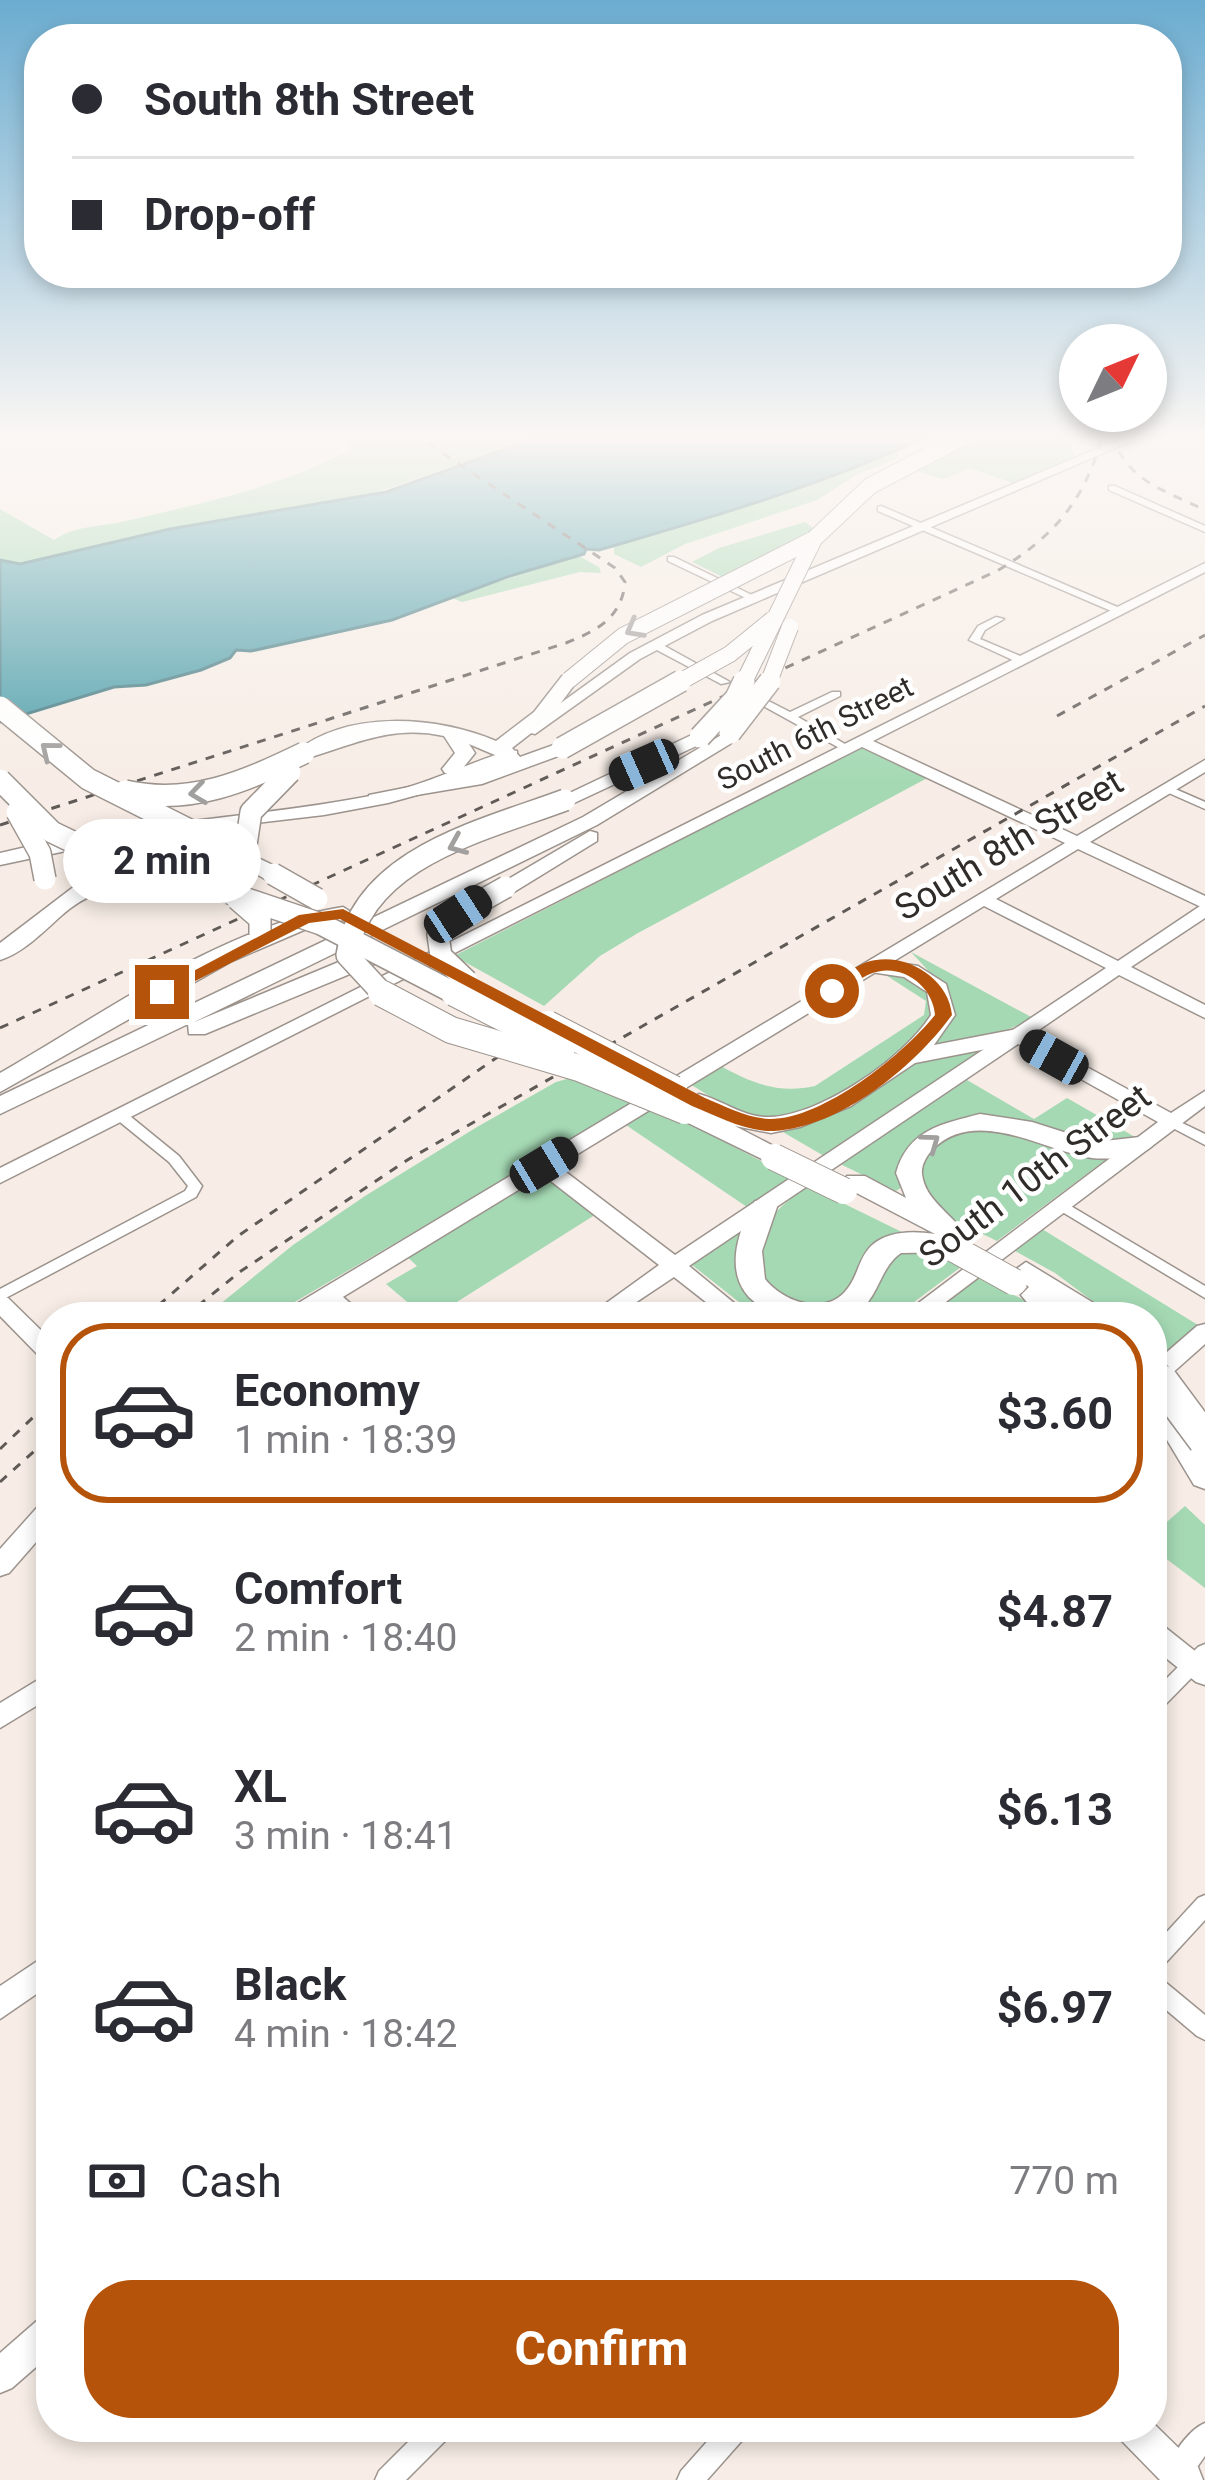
<!DOCTYPE html>
<meta charset="utf-8">
<style>
body{margin:0;font-family:Roboto,sans-serif;background:#f2f2f3;color:#2b2b33;height:100vh;display:flex;flex-direction:column;font-size:45px;white-space:nowrap}
*{box-sizing:border-box;margin:0}
p{font-size:39px;color:#7c7c81}
.icon{flex:none;width:66px;height:66px;fill:none;stroke:currentColor;stroke-width:2;stroke-linecap:round;stroke-linejoin:round}
.map{position:relative;flex:1;overflow:hidden}
.details{position:absolute;left:36px;top:1302px;width:1131px;height:1140px;display:flex;flex-direction:column;background:#fff;border-radius:48px;box-shadow:0 6px 18px #0003}
.details>*{flex:none}
.hud{position:absolute;left:24px;top:24px;width:1158px;height:264px;border-radius:48px;box-shadow:0 6px 18px #0003;display:grid;align-content:center;height:264px;padding:0 48px;background:#fff}
.needle{width:78px;rotate:47deg}
.buttons{position:absolute;left:1059px;top:324px;display:grid;gap:24px}
.buttons a{display:grid;place-items:center;width:108px;height:108px;border-radius:50%;background:#fff;box-shadow:0 6px 18px #0003;font-size:60px}
.end{position:absolute;width:54px;height:54px;margin:-27px;border:15px solid #b45309;background:#fff;box-shadow:0 0 0 6px #fff}
.from{border-radius:50%}
.bubble{position:absolute;height:84px;border-radius:42px;background:#fff;box-shadow:0 6px 18px #0003;font-size:39px;font-weight:700;line-height:84px;text-align:center}
.car{position:absolute;width:36px;height:72px;margin:-36px -18px;border-radius:15px;box-shadow:0 0 9px 3px #0007;background:linear-gradient(#222 24%,#8ab4d8 0 40%,#222 0 76%,#8ab4d8 0 86%,#222 0)}
.hud b{display:flex;align-items:center;gap:42px;height:114px;font-size:45px}
.hud b+b{border-top:3px solid #e1e1e2}
.hud i{width:30px;height:30px;background:#2b2b33}
ul{padding:21px 0 0;list-style:none}
li{display:flex;align-items:center;gap:36px;height:180px;margin:0 24px 18px;padding:0 24px;border:6px solid transparent;border-radius:48px}
li div{flex:1}
li b{display:block;font-size:45px}
li em{font-style:normal;font-weight:700}
li.active{border-color:#b45309}
li>.icon{width:108px;height:108px;stroke-width:1.5}
.pay{display:flex;align-items:center;gap:30px;height:132px;padding:0 48px;font-size:45px}
.pay p{margin-inline-start:auto}
.action{display:flex;gap:24px;margin-top:auto;padding:24px 48px}
.action a{flex:1;height:138px;border-radius:48px;background:#b45309;color:#fff;font-size:48px;font-weight:700;line-height:138px;text-align:center}
.map>svg:first-child{display:block}
</style>
<div class="map">
<svg width="1205" height="2480" viewBox="0 0 1205 2480">
<rect width="100%" height="100%" fill="#f7ede6"/>
<g fill="#a5d9b4">
<path d="M336,434H548L359,498L170,529L20,564L0,560V509L54,540C76,525 100,527 126,521C203,503 282,487 351,449Z"/>
<polygon points="983,434 1069,434 1075,460 1018,485 970,468 943,479 914,470"/>
<polygon points="898,450 898,458 856,475 817,500 685,544 641,567 614,554 614,546 734,511"/>
<polygon points="805,522 813,528 791,548 727,579 692,562 719,548"/>
<polygon points="579,556 599,567 601,573 580,572 462,602 450,597"/>
<polygon points="864,746 931,776 638,933 600,956 544,1006 454,956"/>
<polygon points="911,952 1033,1018 1005,1031 921,1049 946,990"/>
<path d="M881,972L922,979L937,1015C900,1055 814,1129 755,1117C733,1113 708,1094 688,1083L719,1065C751,1083 778,1094 815,1086L924,1015L926,1001Z"/>
<polygon points="990,1046 824,1156 776,1128 917,1058"/>
<polygon points="574,1077 641,1099 269,1317 204,1317 293,1245 365,1196 477,1127 556,1082"/>
<polygon points="967,1080 1034,1119 1067,1098 1135,1137 1111,1147 1028,1124 941,1127 905,1185 896,1191 840,1164"/>
<polygon points="654,1105 792,1177 747,1207 623,1123"/>
<path d="M991,1126L1115,1153L997,1241C978,1231 952,1223 937,1208C884,1157 947,1133 991,1126Z"/>
<polygon points="538,1174 547,1174 598,1213 433,1317 425,1317 386,1284 417,1266 404,1254"/>
<path d="M808,1186L910,1236L843,1303L797,1307L757,1275C761,1226 767,1214 808,1186Z"/>
<polygon points="745,1228 741,1251 780,1313 797,1317 758,1317 692,1265"/>
<polygon points="1042,1229 1198,1325 1160,1357 1152,1350 1152,1317 1114,1317 1055,1273 1015,1251"/>
<polygon points="906,1251 930,1252 961,1267 894,1317 833,1317 882,1267"/>
<polygon points="977,1278 1031,1303 1048,1317 926,1317"/>
<polygon points="1185,1506 1205,1525 1205,1588 1152,1548 1152,1535"/>
</g>
<path fill="#50a0ac" stroke="#467d85" stroke-width="3" d="M548,434H933C826,484 713,517 599,550L586,549L584,554L510,576L392,620L251,651L236,650L230,658L201,670L146,685L114,687L0,722V560L20,564L170,529L386,492Z"/>
<g fill="none" stroke-linecap="round" stroke-linejoin="round">
<defs>
<g id="street">
<polygon points="1109,486 1115,486 1205,526 1205,532 1109,490"/>
<polygon points="881,506 1122,609 1124,611 1116,613 878,511 878,507"/>
<polygon points="668,557 674,557 758,598 750,600 668,561"/>
<polygon points="996,617 1004,619 985,630 980,639 1025,658 1025,662 1017,662 969,640 978,626"/>
<polygon points="653,644 661,644 730,682 721,684 653,648"/>
<polygon points="749,691 790,712 832,692 840,692 840,696 798,717 852,748 843,750 745,696 744,694"/>
<polygon points="1166,785 1205,802 1205,809 1162,790 1162,786"/>
<polygon points="120,1111 125,1112 179,1156 202,1186 196,1197 0,1301 0,1289 185,1191 188,1186 169,1162 115,1118 113,1115"/>
<polygon points="1172,1118 1205,1134 1205,1145 1167,1125 1165,1122"/>
<polygon points="1059,1199 1205,1286 1205,1298 1054,1207 1052,1204 1054,1201"/>
<polygon points="330,1289 335,1290 366,1317 348,1317 325,1298 322,1294 325,1290"/>
<polygon points="1205,1644 1205,1664 1159,1711 1152,1713 1152,1693 1198,1647"/>
<polygon points="1205,1895 1205,1920 1159,1970 1152,1973 1152,1948 1198,1898"/>
<polygon points="1152,1974 1159,1977 1205,2015 1205,2040 1197,2036 1152,1998"/>
<path d="M1205,2423V2456L1188,2480H1160C1169,2461 1186,2431 1205,2423Z"/>
<polygon points="423,2427 453,2427 450,2436 406,2480 375,2480 379,2471"/>
<polygon points="720,2427 749,2427 746,2436 707,2480 677,2480 681,2471"/>
</g>
<g id="secondary">
<polygon points="1132,434 1148,434 712,621 640,659 535,734 522,731 630,653 702,615"/>
<path d="M1205,563V572L873,741L1077,836L1205,760V772L1090,842L1205,896V918L1131,967L1205,1005V1018L1119,975L1030,1036L1171,1113L1205,1091V1106L926,1317H900L1158,1122L1018,1044L689,1266L751,1317H725L674,1277L614,1317H587L659,1265L543,1175L310,1317H282L285,1311L1065,843L862,747L0,1183V1168ZM1078,849L1199,906H1200L1118,961L996,899ZM984,906L1106,968L675,1255L558,1166Z"/>
<polygon points="0,1295 8,1298 51,1340 51,1362 43,1360 0,1316"/>
<polygon points="1205,1324 1205,1344 1160,1384 1152,1386 1152,1365 1197,1326"/>
<polygon points="51,1500 51,1525 9,1573 0,1576 0,1549 42,1502"/>
<polygon points="1152,1621 1161,1624 1205,1659 1205,1685 1196,1682 1152,1647"/>
<polygon points="51,1672 51,1697 0,1728 0,1703"/>
<polygon points="51,1952 51,1984 0,2019 0,1986"/>
<polygon points="51,2314 51,2354 12,2388 0,2393 0,2353 39,2319"/>
<polygon points="1152,2422 1198,2467 1203,2480 1160,2480 1120,2439 1115,2427 1152,2427"/>
</g>
<path id="primary" d="M511,750L517,751V759L457,784L388,803L324,815L127,838L0,865V853C126,822 254,819 381,794C427,785 467,763 511,750Z"/>
<g id="highway">
<path d="M562,676L578,680L548,720L512,748L520,757L562,742L572,748L569,752L482,784L369,803V795L470,775L509,761L469,744L475,753L459,773H445L442,769L455,753L444,736C391,724 353,745 304,759L294,753C347,709 436,716 496,741L534,712Z"/>
<polygon points="700,731 710,737 707,741 572,804 558,804 555,800"/>
<polygon points="723,734 733,740 730,744 597,825 192,1023 370,949 386,949 386,959 205,1034 189,1034 188,1024 0,1114 0,1096 583,817"/>
<polygon points="590,831 597,833 597,841 514,892 506,894 495,887"/>
<polygon points="225,842 281,869 284,874 273,880 265,879 218,852 214,848"/>
<path d="M152,867L237,888L240,893L229,900C168,884 112,870 61,916C43,932 23,953 0,960V943L80,882Z"/>
<path d="M343,907L354,914L351,919L318,924L232,961L0,1092V1073C103,1014 225,925 343,907Z"/>
<path d="M872,959L918,966L946,984L955,1015L934,1045L1017,1029L1029,1036L1017,1043L915,1063L851,1106L800,1127L771,1133L735,1126L783,1151L787,1157L774,1165L684,1121L680,1115L691,1108L687,1102L699,1094C722,1100 744,1118 770,1117C822,1115 904,1058 931,1015L927,992L904,977L864,971L861,966Z"/>
<path d="M980,1114L1032,1122L1095,1142L1140,1137L1153,1145C1142,1157 1109,1160 1092,1158C1044,1151 977,1106 933,1149C927,1155 921,1165 922,1174C925,1200 951,1213 964,1233L958,1240L957,1252L901,1253C879,1268 879,1299 856,1313C844,1321 824,1317 810,1317C731,1317 719,1262 755,1201H773L777,1207L762,1251L765,1279C784,1303 827,1317 848,1288C858,1275 859,1258 871,1246C888,1230 914,1231 935,1234L847,1188L843,1182L847,1176H865L906,1198L896,1173C908,1130 941,1124 980,1114Z"/>
<polygon points="1026,1262 1105,1310 1109,1317 1074,1317 1067,1312 1070,1317 1039,1317 1021,1295 1029,1287 1012,1272"/>
<polygon points="1165,1401 1175,1404 1205,1451 1205,1489 1194,1485 1152,1415 1155,1404"/>
</g>
</defs>
<use href="#street" stroke="#9c938d" stroke-width="3"/>
<use href="#secondary" stroke="#9c938d" stroke-width="3"/>
<use href="#primary" stroke="#9c938d" stroke-width="3"/>
<use href="#highway" stroke="#9c938d" stroke-width="3"/>
<use href="#street" fill="#fff" fill-rule="evenodd"/>
<use href="#secondary" fill="#fff" fill-rule="evenodd"/>
<use href="#primary" fill="#fff" fill-rule="evenodd"/>
<use href="#highway" fill="#fff" fill-rule="evenodd"/>
<g stroke="#605a57" stroke-width="3" stroke-dasharray="9 9" stroke-linecap="butt">
<path d="M1113,434C1122,479 1168,492 1205,510"/>
<polyline points="1057,716 1205,635"/>
<path d="M0,825L566,643C596,631 622,618 625,582L615,568L414,434"/>
<path d="M0,1028L997,571C1055,536 1085,500 1103,434"/>
<polyline points="145,1317 238,1236 528,1036"/>
<polyline points="184,1317 241,1271 409,1159 1205,706"/>
<polyline points="0,1449 51,1400"/>
<polyline points="0,1482 51,1436"/>
</g>
<defs>
<g id="highway-bridge-far3">
<polyline points="569,680 623,636 810,541"/>
<polyline points="676,684 730,654 773,619"/>
<polyline points="743,684 814,539 870,486 969,434"/>
<polyline points="768,684 790,627"/>
</g>
<g id="highway-bridge-far2">
<polyline points="0,707 88,779 225,848"/>
<polyline points="730,733 770,681"/>
<polyline points="700,737 736,698 744,681"/>
<polyline points="562,748 681,681"/>
<polyline points="0,780 52,832 112,861"/>
<path d="M125,791C191,806 246,781 304,753"/>
<polyline points="17,812 40,853 45,879"/>
<polyline points="246,845 251,812 290,772"/>
<polyline points="273,874 317,899"/>
<polyline points="229,893 321,924 460,996"/>
<polyline points="237,899 260,919 260,935"/>
<polyline points="467,981 441,956 438,935 458,914 506,887"/>
<path d="M385,996L347,955C362,857 485,830 565,800"/>
</g>
<g id="highway-bridge-far1">
<polyline points="381,993 451,1030 579,1068 685,1111"/>
<polyline points="454,993 562,1048"/>
<polyline points="548,1024 674,1089"/>
<polyline points="774,1157 844,1191"/>
<polyline points="947,1245 1014,1282"/>
<polyline points="1152,1368 1165,1385"/>
</g>
<polyline id="highway-bridge" points="1162,1382 1205,1440"/>
</defs>
<use href="#highway-bridge-far3" stroke="#9c938d" stroke-width="18" stroke-linecap="butt"/>
<use href="#highway-bridge-far2" stroke="#9c938d" stroke-width="24" stroke-linecap="butt"/>
<use href="#highway-bridge-far1" stroke="#9c938d" stroke-width="28" stroke-linecap="butt"/>
<use href="#highway-bridge" stroke="#9c938d" stroke-width="36" stroke-linecap="butt"/>
<use href="#highway-bridge-far3" stroke="#fff" stroke-width="16"/>
<use href="#highway-bridge-far2" stroke="#fff" stroke-width="21"/>
<use href="#highway-bridge-far1" stroke="#fff" stroke-width="26"/>
<use href="#highway-bridge" stroke="#fff" stroke-width="33"/>
</g>
<defs><path id="oneway-chevron" d="M-2-3.5L2.5 0L-2 3.5" fill="none" stroke-width="1.6" stroke-linecap="round" stroke-linejoin="round" transform="scale(3)"/></defs>
<g stroke="#a2a09f">
<use href="#oneway-chevron" transform="translate(634 629) rotate(151)"/>
<use href="#oneway-chevron" transform="translate(49 750) rotate(-141)"/>
<use href="#oneway-chevron" transform="translate(198 793) rotate(172)"/>
<use href="#oneway-chevron" transform="translate(457 845) rotate(157)"/>
<use href="#oneway-chevron" transform="translate(931 1142) rotate(-36)"/>
</g>
<linearGradient id="sky" x2="0" y2="1"><stop stop-color="#6bacd0"/><stop offset="0.56" stop-color="#fbf7f4"/><stop offset="1" stop-color="#fbf7f4" stop-opacity="0"/></linearGradient>
<rect width="1205" height="781" fill="url(#sky)"/>
<path fill="#b45309" d="M343,909L705,1098C725,1106 747,1118 769,1119C822,1120 903,1055 935,1015C933,985 900,961 870,974C854,981 844,995 826,994V987C838,979 853,967 867,962C904,950 949,978 952,1015C914,1067 841,1127 774,1131C746,1132 717,1116 692,1106L340,919L309,923L168,995L154,992L299,915Z"/>
<g text-anchor="middle" dominant-baseline="central" stroke-width="9" stroke-linejoin="round" paint-order="stroke">
<g font-size="30" fill="#302c2a" stroke="#fff">
<text transform="translate(815 733) rotate(-27)">South 6th Street</text>
</g>
<g font-size="36" fill="#302c2a" stroke="#fff">
<text transform="translate(1009 845) rotate(-31)">South 8th Street</text>
<text transform="translate(1035 1176) rotate(-37)">South 10th Street</text>
</g>
</g>
</svg>
<div class="buttons">
<a><svg class="needle" viewBox="-14 -14 28 28"><path d="M0-13l5 13h-10z" fill="#e53935"/><path d="M0 13l5-13h-10z" fill="#7c7c81"/></svg></a>
</div>
<i class="end from" style="left:832px;top:991px"></i>
<i class="end" style="left:162px;top:992px"></i>
<div class="bubble" style="left:63px;top:819px;width:198px">2 min</div>
<i class="car" style="left:644px;top:765px;rotate:246deg"></i>
<i class="car" style="left:458px;top:914px;rotate:57deg"></i>
<i class="car" style="left:1054px;top:1057px;rotate:299deg"></i>
<i class="car" style="left:544px;top:1165px;rotate:59deg"></i>
<div class="hud">
<b><i class="from"></i>South 8th Street</b>
<b><i></i>Drop-off</b>
</div>
<section class="details">
<ul>
<li class="active"><svg class="icon" aria-label="car" viewBox="0 0 24 24"><path d="M5 17H2v-5l4-1 3-4h7l3 4 3 1v5h-3M9 17h6M6 11h13"/><circle cx="7" cy="17" r="2"/><circle cx="17" cy="17" r="2"/></svg><div><b>Economy</b><p>1 min · 18:39</p></div><em>$3.60</em></li>
<li><svg class="icon" aria-label="car" viewBox="0 0 24 24"><path d="M5 17H2v-5l4-1 3-4h7l3 4 3 1v5h-3M9 17h6M6 11h13"/><circle cx="7" cy="17" r="2"/><circle cx="17" cy="17" r="2"/></svg><div><b>Comfort</b><p>2 min · 18:40</p></div><em>$4.87</em></li>
<li><svg class="icon" aria-label="car" viewBox="0 0 24 24"><path d="M5 17H2v-5l4-1 3-4h7l3 4 3 1v5h-3M9 17h6M6 11h13"/><circle cx="7" cy="17" r="2"/><circle cx="17" cy="17" r="2"/></svg><div><b>XL</b><p>3 min · 18:41</p></div><em>$6.13</em></li>
<li><svg class="icon" aria-label="car" viewBox="0 0 24 24"><path d="M5 17H2v-5l4-1 3-4h7l3 4 3 1v5h-3M9 17h6M6 11h13"/><circle cx="7" cy="17" r="2"/><circle cx="17" cy="17" r="2"/></svg><div><b>Black</b><p>4 min · 18:42</p></div><em>$6.97</em></li>
</ul>
<div class="pay"><svg class="icon" aria-label="cash" viewBox="0 0 24 24"><path d="M3 7h18v10H3z"/><circle cx="12" cy="12" r="2"/></svg>Cash<p>770 m</p></div>
<div class="action"><a>Confirm</a></div>
</section>
</div>
